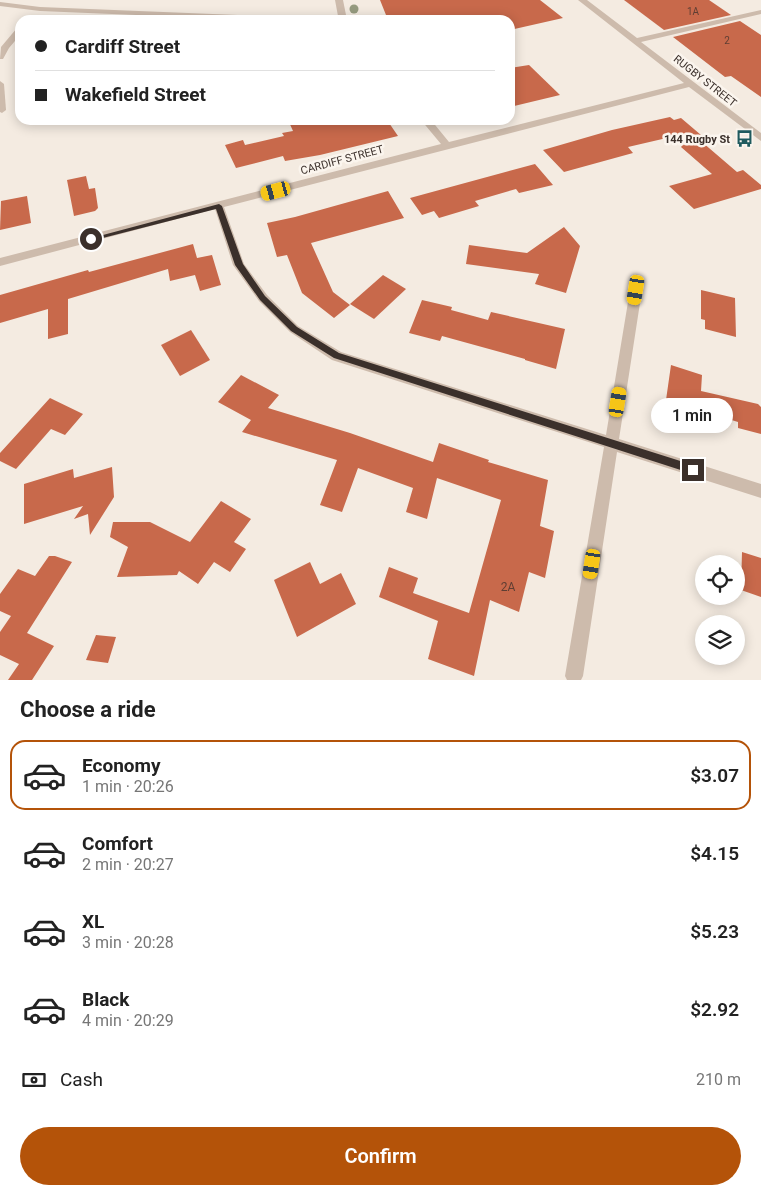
<!DOCTYPE html>
<meta charset="utf-8">
<style>
body{margin:0;font-family:Roboto,sans-serif;background:#f2f2f2;color:#222;height:100vh;display:flex;flex-direction:column;font-size:19px;white-space:nowrap}
*{box-sizing:border-box;margin:0}
p{font-size:16px;color:#767676}
.icon{flex:none;width:28px;height:28px;fill:none;stroke:currentColor;stroke-width:2;stroke-linecap:round;stroke-linejoin:round}
.map{position:relative;height:680px;overflow:hidden}
.sheet{display:flex;flex-direction:column;background:#fff;flex:1}
.sheet>*{flex:none}
.top-card{position:absolute;left:15px;top:15px;width:500px;height:110px;border-radius:15px;box-shadow:0 2px 12px #0003;display:grid;align-content:center;height:110px;padding:0 20px;background:#fff}
.buttons{position:absolute;left:695px;top:555px;display:grid;gap:10px}
.buttons a{display:grid;place-items:center;width:50px;height:50px;border-radius:50%;background:#fff;box-shadow:0 2px 12px #0003;font-size:25px}
.end{position:absolute;width:22px;height:22px;margin:-11px;border:6px solid #3b302b;background:#fff;box-shadow:0 0 0 2px #fff}
.from{border-radius:50%}
.bubble{position:absolute;height:35px;border-radius:18px;background:#fff;box-shadow:0 2px 12px #0003;font-size:16px;font-weight:600;line-height:35px;text-align:center}
.car{position:absolute;width:15px;height:30px;margin:-15px -8px;border-radius:6px;box-shadow:0 0 4px 1px #0007;background:linear-gradient(#f5c518 24%,#345 0 40%,#f5c518 0 76%,#345 0 86%,#f5c518 0)}
.top-card b{display:flex;align-items:center;gap:18px;height:48px;font-size:19px}
.top-card b+b{border-top:1px solid #e0e0e0}
.top-card i{width:12px;height:12px;background:#222}
ul{padding:0;list-style:none}
li{display:flex;align-items:center;gap:15px;height:70px;margin:0 10px 8px;padding:0 10px;border:2px solid transparent;border-radius:15px}
li div{flex:1}
li b{display:block;font-size:19px}
li em{font-style:normal;font-weight:600}
li.active{border-color:#b45309}
li>.icon{width:45px;height:45px;stroke-width:1.5}
h2{padding:0 20px;font-size:22px;line-height:60px}
.pay{display:flex;align-items:center;gap:12px;height:55px;padding:0 20px;font-size:19px}
.pay p{margin-inline-start:auto}
.cta{display:flex;gap:10px;margin-top:auto;padding:10px 20px}
.cta a{flex:1;height:58px;border-radius:30px;background:#b45309;color:#fff;font-size:20px;font-weight:600;line-height:58px;text-align:center}
.map>svg:first-child{display:block}
</style>
<div class="map">
<svg width="761" height="680" viewBox="0 0 761 680">
<rect width="100%" height="100%" fill="#f4ebe1"/>
<g fill="#c8694b">
<polygon points="380,0 540,0 563,18 510,30 510,20 388,20"/>
<polygon points="624,0 709,0 731,15 664,30"/>
<polygon points="740,21 761,35 761,97 731,76 725,77 673,37"/>
<polygon points="529,65 560,95 510,107 510,68"/>
<polygon points="670,117 674,120 681,118 701,135 695,136 737,172 743,170 761,185 761,189 694,209 669,186 712,174 681,147 689,138 675,141 671,137 628,147 633,153 564,172 543,150 612,130"/>
<polygon points="288,120 387,120 398,136 320,155 285,161 283,156 236,168 225,145 243,140 245,145 284,136 282,133 293,131"/>
<polygon points="535,164 553,185 519,193 516,189 475,201 479,206 439,218 434,211 422,215 410,198"/>
<polygon points="86,176 89,189 95,188 98,208 95,211 74,216 67,180"/>
<polygon points="388,191 404,218 311,243 333,292 350,305 334,318 302,293 287,255 277,257 267,223 295,217"/>
<polygon points="27,196 31,223 0,230 1,201"/>
<polygon points="564,227 580,246 566,293 535,284 539,274 466,264 469,245 527,253"/>
<polygon points="193,244 197,258 212,255 221,285 200,291 195,275 170,281 168,269 68,299 68,334 48,339 48,309 0,323 0,295 88,270 89,272"/>
<polygon points="383,275 406,289 374,319 350,304"/>
<polygon points="701,290 735,298 736,337 705,329 705,320 701,319"/>
<polygon points="422,300 452,307 451,310 488,320 491,312 565,329 556,369 525,360 525,359 442,336 440,341 409,333"/>
<polygon points="191,330 210,360 180,376 161,345"/>
<polygon points="671,365 702,375 701,391 758,404 761,407 761,434 738,428 738,422 666,400"/>
<polygon points="241,375 279,395 268,408 350,433 433,462 439,443 489,460 488,462 548,480 540,526 554,531 545,578 529,572 519,612 490,600 474,676 428,659 438,621 379,597 389,567 418,578 413,593 469,613 501,500 437,478 427,519 406,512 413,488 358,468 342,512 320,505 337,460 242,432 251,420 218,402"/>
<polygon points="50,398 83,414 65,435 51,429 16,469 0,461 0,453"/>
<polygon points="112,467 114,497 90,535 88,514 74,519 83,506 24,524 24,484 73,469 74,478"/>
<polygon points="221,501 251,519 234,542 246,549 230,572 214,562 198,584 179,571 177,575 117,577 128,547 110,537 113,522 150,522 190,542"/>
<polygon points="742,552 761,558 761,597 741,590"/>
<polygon points="49,556 55,556 72,562 27,633 54,646 32,680 8,680 19,664 0,655 0,632 11,616 0,611 0,594 18,569 35,576"/>
<polygon points="310,562 320,584 341,573 356,604 297,637 274,580"/>
<polygon points="96,635 116,637 108,663 86,660"/>
</g>
<g fill="none" stroke-linecap="round" stroke-linejoin="round">
<g fill="#cdbbac" fill-rule="evenodd">
<polygon points="335,0 343,0 347,20 259,20 40,11 0,6 0,2 40,7 290,17 338,16"/>
<polygon points="578,0 587,0 637,38 761,10 761,14 641,42 761,133 761,141 689,87 224,207 244,264 267,295 298,326 341,352 606,435 630,290 632,287 640,287 642,290 619,439 761,484 761,498 617,452 583,676 581,680 567,680 565,676 604,447 332,360 290,332 259,301 233,265 215,209 0,266 0,258 441,144 421,120 431,120 449,142 684,83"/>
<polygon points="17,28 20,28 20,35 9,48 3,59 0,59 1,47"/>
<polygon points="0,81 4,84 6,110 2,113 0,112"/>
</g>
</g>
<circle fill="#969b7f" cx="354" cy="9" r="4.5"/>
<polygon fill="#3b302b" points="219,204 222,206 243,264 265,296 297,327 339,353 693,465 696,466 696,473 693,474 334,358 291,331 260,300 235,265 216,209 91,241 88,239"/>
<defs>
<symbol id="bus-bare" viewBox="-9 -9 18 18"><path d="M-5-6H5V4H4V6H2V4H-2V6H-4V4H-5ZM-3.5-4V0h7V-4ZM-3.5 1.2v1.5H-2V1.2ZM2 1.2v1.5H3.5V1.2Z" fill="#1f5a5e" stroke="#fbf5ee" stroke-width="2.5" paint-order="stroke"/></symbol>
</defs>
<g fill-rule="evenodd">
<use href="#bus-bare" x="732" y="126" width="25" height="25"/>
</g>
<g text-anchor="middle" dominant-baseline="central" stroke-width="5" stroke-linejoin="round" paint-order="stroke">
<g font-size="10" fill="#5e3e33">
<text x="693" y="11">1A</text>
<text x="727" y="40">2</text>
</g>
<g font-size="11" fill="#3b302b" stroke="#fbf5ee">
<text transform="translate(705 81) rotate(38)">RUGBY STREET</text>
<text transform="translate(342 160) rotate(-15)">CARDIFF STREET</text>
</g>
<g font-size="11" font-weight="bold" fill="#3b302b" stroke="#fbf5ee" text-anchor="end">
<text x="730" y="139">144 Rugby St</text>
</g>
<g font-size="12" fill="#5e3e33">
<text x="508" y="587">2A</text>
</g>
</g>
</svg>
<div class="buttons">
<a><svg class="icon" aria-label="locate" viewBox="0 0 24 24"><circle cx="12" cy="12" r="6"/><path d="M12 2v4M12 18v4M2 12h4M18 12h4"/></svg></a>
<a><svg class="icon" aria-label="layers" viewBox="0 0 24 24"><path d="M12 4l9 5-9 5-9-5zM3 14l9 5 9-5"/></svg></a>
</div>
<i class="end from" style="left:91px;top:239px"></i>
<i class="end" style="left:693px;top:470px"></i>
<div class="bubble" style="left:651px;top:398px;width:82px">1 min</div>
<i class="car" style="left:276px;top:191px;rotate:255deg"></i>
<i class="car" style="left:636px;top:290px;rotate:189deg"></i>
<i class="car" style="left:618px;top:402px;rotate:9deg"></i>
<i class="car" style="left:592px;top:564px;rotate:189deg"></i>
<div class="top-card">
<b><i class="from"></i>Cardiff Street</b>
<b><i></i>Wakefield Street</b>
</div>
</div>
<section class="sheet">
<h2>Choose a ride</h2>
<ul>
<li class="active"><svg class="icon" aria-label="car" viewBox="0 0 24 24"><path d="M5 17H2v-5l4-1 3-4h7l3 4 3 1v5h-3M9 17h6M6 11h13"/><circle cx="7" cy="17" r="2"/><circle cx="17" cy="17" r="2"/></svg><div><b>Economy</b><p>1 min · 20:26</p></div><em>$3.07</em></li>
<li><svg class="icon" aria-label="car" viewBox="0 0 24 24"><path d="M5 17H2v-5l4-1 3-4h7l3 4 3 1v5h-3M9 17h6M6 11h13"/><circle cx="7" cy="17" r="2"/><circle cx="17" cy="17" r="2"/></svg><div><b>Comfort</b><p>2 min · 20:27</p></div><em>$4.15</em></li>
<li><svg class="icon" aria-label="car" viewBox="0 0 24 24"><path d="M5 17H2v-5l4-1 3-4h7l3 4 3 1v5h-3M9 17h6M6 11h13"/><circle cx="7" cy="17" r="2"/><circle cx="17" cy="17" r="2"/></svg><div><b>XL</b><p>3 min · 20:28</p></div><em>$5.23</em></li>
<li><svg class="icon" aria-label="car" viewBox="0 0 24 24"><path d="M5 17H2v-5l4-1 3-4h7l3 4 3 1v5h-3M9 17h6M6 11h13"/><circle cx="7" cy="17" r="2"/><circle cx="17" cy="17" r="2"/></svg><div><b>Black</b><p>4 min · 20:29</p></div><em>$2.92</em></li>
</ul>
<div class="pay"><svg class="icon" aria-label="cash" viewBox="0 0 24 24"><path d="M3 7h18v10H3z"/><circle cx="12" cy="12" r="2"/></svg>Cash<p>210 m</p></div>
<div class="cta"><a>Confirm</a></div>
</section>
